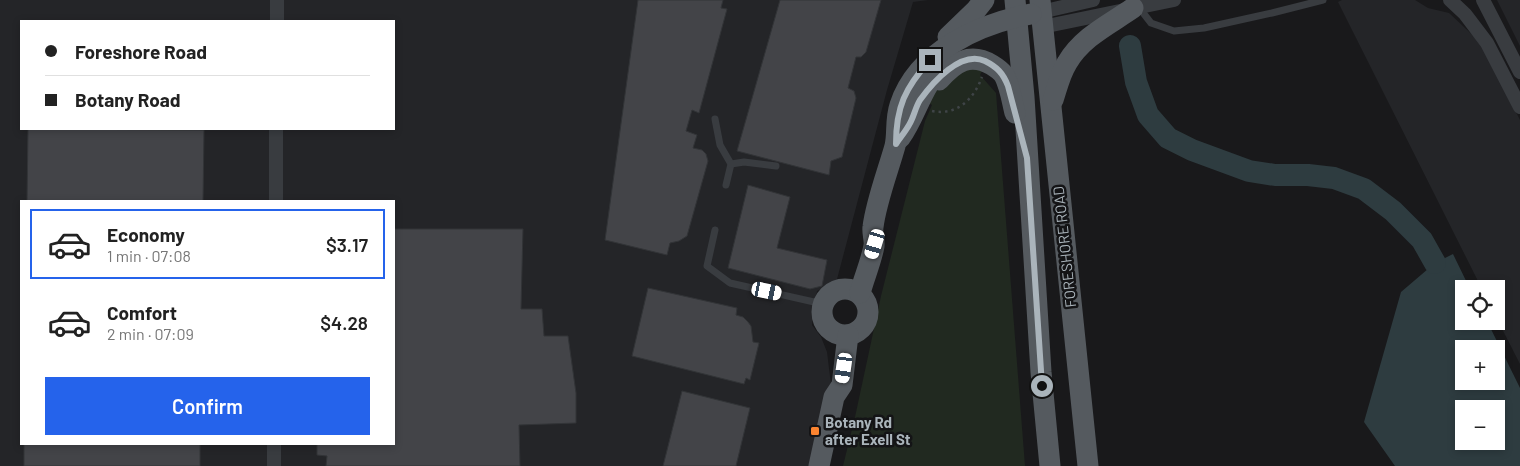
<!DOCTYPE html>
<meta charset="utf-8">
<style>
body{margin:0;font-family:Barlow,sans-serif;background:#f6f6f6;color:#222;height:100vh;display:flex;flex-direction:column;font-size:19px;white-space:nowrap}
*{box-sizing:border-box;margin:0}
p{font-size:16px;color:#767676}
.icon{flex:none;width:28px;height:28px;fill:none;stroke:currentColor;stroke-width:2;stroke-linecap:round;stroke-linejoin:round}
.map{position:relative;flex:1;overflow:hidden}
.sheet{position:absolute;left:20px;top:200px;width:375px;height:245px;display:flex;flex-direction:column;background:#fff;border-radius:0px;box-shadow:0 2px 8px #0003}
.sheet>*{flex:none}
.banner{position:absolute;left:20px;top:20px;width:375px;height:110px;border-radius:0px;box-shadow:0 2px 8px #0003;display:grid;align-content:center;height:110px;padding:0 25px;background:#fff}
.fabs{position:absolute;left:1455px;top:280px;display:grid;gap:10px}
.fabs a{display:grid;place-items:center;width:50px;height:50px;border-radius:0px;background:#fff;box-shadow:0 2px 8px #0003;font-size:25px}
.end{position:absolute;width:22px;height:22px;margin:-11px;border:6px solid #aab4bb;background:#111;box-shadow:0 0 0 2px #111}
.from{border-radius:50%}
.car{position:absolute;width:15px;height:30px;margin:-15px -8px;border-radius:6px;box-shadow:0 0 4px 1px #0007;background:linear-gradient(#fff 24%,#345 0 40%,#fff 0 76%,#345 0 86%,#fff 0)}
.banner b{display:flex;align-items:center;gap:18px;height:48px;font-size:19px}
.banner b+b{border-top:1px solid #e0e0e0}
.banner i{width:12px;height:12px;background:#222}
ul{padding:9px 0 0;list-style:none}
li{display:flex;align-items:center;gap:15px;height:70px;margin:0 10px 8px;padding:0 15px;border:2px solid transparent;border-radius:0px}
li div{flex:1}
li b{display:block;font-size:19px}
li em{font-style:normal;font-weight:600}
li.active{border-color:#2563eb}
li>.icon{width:45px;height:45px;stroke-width:1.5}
.cta{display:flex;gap:10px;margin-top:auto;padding:10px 25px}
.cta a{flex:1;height:58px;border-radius:0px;background:#2563eb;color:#fff;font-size:20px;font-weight:600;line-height:58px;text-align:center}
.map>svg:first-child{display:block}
</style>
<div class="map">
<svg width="1520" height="466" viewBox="0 0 1520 466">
<rect width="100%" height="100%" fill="#19191b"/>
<g fill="#242528" fill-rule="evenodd">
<path d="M0,0H928L913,2L887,90L836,283L817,291L812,325L821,337L827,352L833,401L819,466H0ZM21,21H394V129H21ZM21,201H394V444H21Z"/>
<polygon points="1342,0 1415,0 1428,8 1449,13 1481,43 1520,120 1520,364 1496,317 1496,289 1482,289 1338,2"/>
<polygon points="1497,0 1520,0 1520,46"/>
</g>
<polygon fill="#212920" points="973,64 982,71 980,75 996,93 1025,466 843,466 855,417 881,296 925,121 932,105 926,101 931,92"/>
<path fill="#2e3c40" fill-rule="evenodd" d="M1453,254L1470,289H1464V321H1487L1520,388V466H1395L1364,422L1401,292L1435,263ZM1464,349H1496V381H1464ZM1464,409H1496V441H1464Z"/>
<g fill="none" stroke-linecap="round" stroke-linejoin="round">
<polyline stroke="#2e3c40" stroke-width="22" points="1130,46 1136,82 1148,115 1168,138 1192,150 1249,171 1275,175 1308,175 1334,178 1364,189 1393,211 1422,240 1435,263"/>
</g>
<g fill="#434448" stroke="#323437">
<polygon points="638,0 723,0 721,8 727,9 699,113 692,110 686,131 697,135 693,148 702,150 706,154 708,161 687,236 679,241 670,243 667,255 605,240"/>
<polygon points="780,0 881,0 866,52 861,57 856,57 848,88 854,91 856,98 842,157 831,161 829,175 737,151"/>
<polygon points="28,129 204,130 203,201 27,201"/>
<polygon points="748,185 790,197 777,248 827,260 822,286 810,289 728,268"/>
<polygon points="394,229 523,229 521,309 542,309 544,336 568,336 576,393 576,423 519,425 520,466 326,466 327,456 317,455 317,444 394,444"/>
<polygon points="648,288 737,308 736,315 743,317 748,322 751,326 753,342 759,343 750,380 746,378 744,384 632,356"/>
<polygon points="682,391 750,408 736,466 663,466"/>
<rect x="24" y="444" width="176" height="22"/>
</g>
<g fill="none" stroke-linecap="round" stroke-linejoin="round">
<path stroke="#3f4447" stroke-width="2.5" stroke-dasharray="2.5 4" stroke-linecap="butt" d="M932,111C957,116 974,99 982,77"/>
<g stroke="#393c40" stroke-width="7">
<polyline points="1143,6 1144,14 1151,23 1174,31 1204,28 1272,13 1323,0"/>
<polyline points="715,119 720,145 731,164 726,185"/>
<polyline points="731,164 744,162 776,166"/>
<polyline points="715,230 707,266 730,283 823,304"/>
</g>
<g stroke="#393c40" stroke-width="14">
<polyline points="1450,0 1465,14 1487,43 1520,107"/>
<polyline points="1483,0 1520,72"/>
<polyline points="1041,12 1093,0"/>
<polyline points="277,21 277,0"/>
<polyline points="1042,27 1174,0"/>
<polyline points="276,201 276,129"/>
<polyline points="274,466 274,444"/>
</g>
<g stroke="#555a5f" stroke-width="21">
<polyline points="1015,0 1024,97 1041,372 1050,466"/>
<polyline points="1040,0 1088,466"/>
<polyline points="948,37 976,10 984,0"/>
<path d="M939,80C955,62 970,52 992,65C997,68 1001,71 1004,75C1010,86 1012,101 1015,113"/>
<path d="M1053,100C1057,88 1060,74 1067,63C1082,37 1110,24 1133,8"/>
<path d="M900,138C917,114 922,84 945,64"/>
<circle cx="845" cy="312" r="23"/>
<path d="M860,293C864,278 871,262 874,246C875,240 872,233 873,227C876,202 888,171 895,146C898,133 895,120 900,105C918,51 979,24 1031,14"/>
<polyline points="819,466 834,397 842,385 848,335"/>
</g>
</g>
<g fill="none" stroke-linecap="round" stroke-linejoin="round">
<path stroke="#aab4bb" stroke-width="6" d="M930,60C905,88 896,107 896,144C900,138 905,132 909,125C914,117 915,108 920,100C933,82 961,50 985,61C997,67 1003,73 1008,86L1027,158L1042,386"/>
</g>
<rect fill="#fb8430" stroke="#141416" stroke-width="2" x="810" y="426" width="10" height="10" rx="2.5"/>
<g text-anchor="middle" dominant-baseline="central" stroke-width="5" stroke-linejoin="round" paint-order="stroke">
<g font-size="15" fill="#aab4bb" stroke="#141416">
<text transform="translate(1064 247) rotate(-96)">FORESHORE ROAD</text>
</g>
<g font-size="15" font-weight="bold" fill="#aab4bb" stroke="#141416" text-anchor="start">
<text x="825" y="422">Botany Rd<tspan x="825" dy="17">after Exell St</tspan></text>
</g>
</g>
</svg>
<div class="fabs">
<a><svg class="icon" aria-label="locate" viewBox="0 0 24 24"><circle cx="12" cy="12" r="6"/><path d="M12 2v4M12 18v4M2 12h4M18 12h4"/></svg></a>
<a>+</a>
<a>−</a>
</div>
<i class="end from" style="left:1042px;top:386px"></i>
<i class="end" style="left:930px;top:60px"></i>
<i class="car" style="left:875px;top:244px;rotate:197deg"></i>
<i class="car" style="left:767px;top:291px;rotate:102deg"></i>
<i class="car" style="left:844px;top:368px;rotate:188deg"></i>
<div class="banner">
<b><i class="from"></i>Foreshore Road</b>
<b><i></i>Botany Road</b>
</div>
<section class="sheet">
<ul>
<li class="active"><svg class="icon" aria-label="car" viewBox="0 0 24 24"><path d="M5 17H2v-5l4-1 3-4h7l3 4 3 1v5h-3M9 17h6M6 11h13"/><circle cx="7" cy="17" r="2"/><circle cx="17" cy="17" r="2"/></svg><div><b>Economy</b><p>1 min · 07:08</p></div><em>$3.17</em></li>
<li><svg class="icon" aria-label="car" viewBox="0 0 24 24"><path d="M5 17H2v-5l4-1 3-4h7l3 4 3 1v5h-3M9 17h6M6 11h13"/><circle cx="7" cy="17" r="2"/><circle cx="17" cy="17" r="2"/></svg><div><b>Comfort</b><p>2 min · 07:09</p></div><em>$4.28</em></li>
</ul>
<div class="cta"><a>Confirm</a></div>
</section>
</div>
